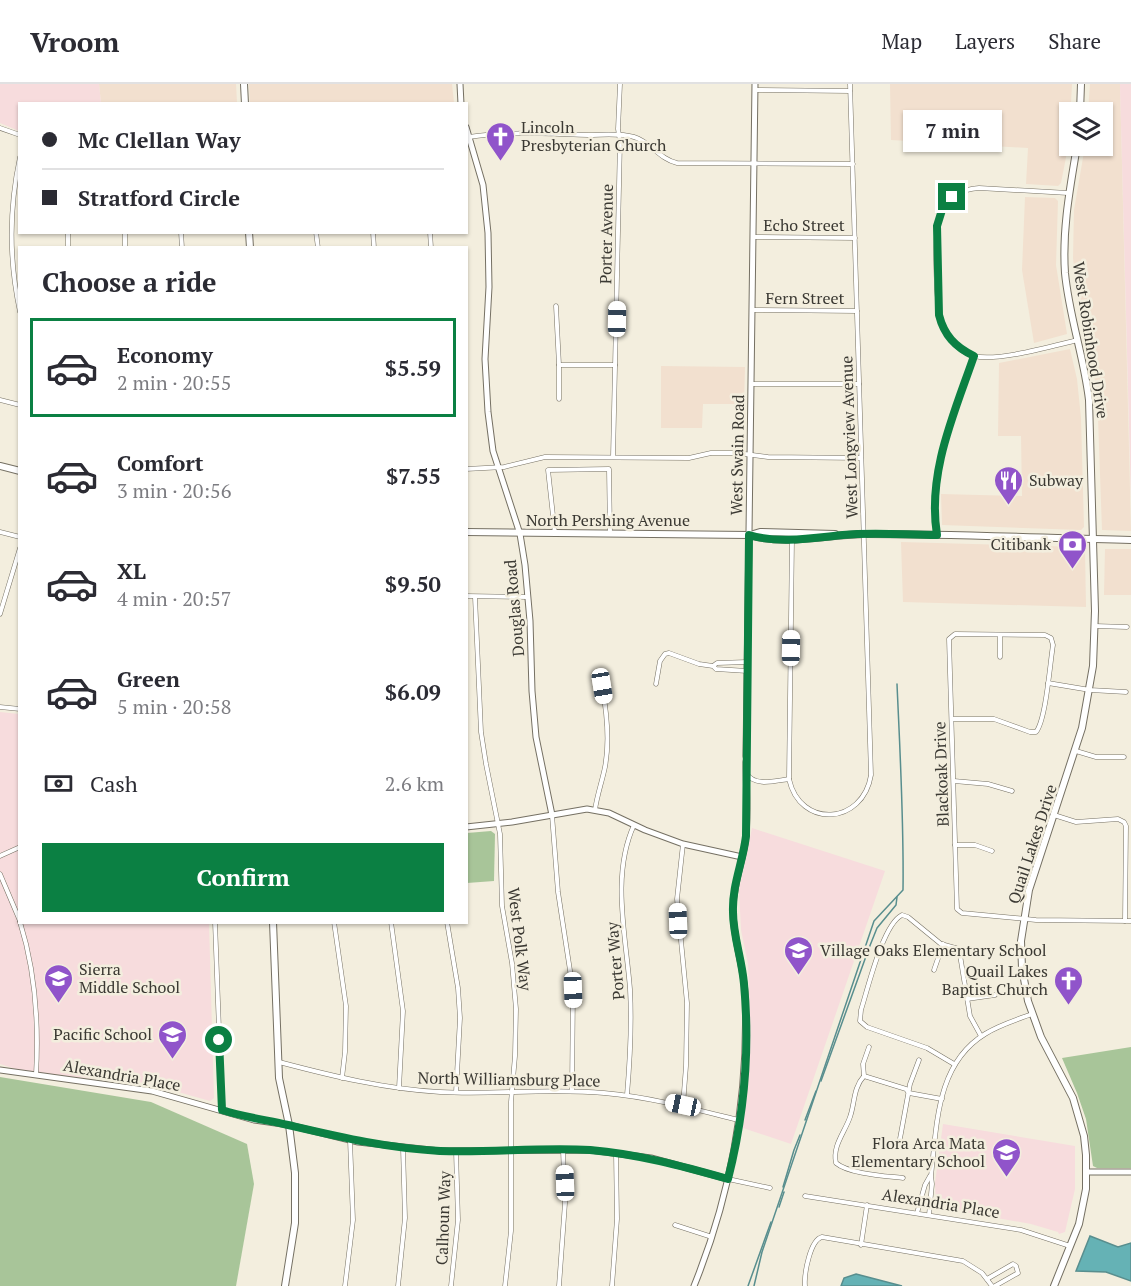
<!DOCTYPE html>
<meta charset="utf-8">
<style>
body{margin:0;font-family:"PT Serif",serif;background:#f2f2f3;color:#2b2b33;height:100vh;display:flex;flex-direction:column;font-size:22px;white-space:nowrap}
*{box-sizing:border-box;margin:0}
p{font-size:20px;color:#7c7c81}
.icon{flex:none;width:33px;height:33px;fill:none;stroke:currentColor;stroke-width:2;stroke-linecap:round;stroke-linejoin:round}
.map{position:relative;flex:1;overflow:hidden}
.drawer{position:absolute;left:18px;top:162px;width:450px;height:678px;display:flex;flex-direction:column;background:#fff;border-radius:0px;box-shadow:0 2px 4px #0004}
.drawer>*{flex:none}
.banner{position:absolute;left:18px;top:18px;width:450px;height:132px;border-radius:0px;box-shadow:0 2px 4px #0004;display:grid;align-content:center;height:132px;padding:0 24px;background:#fff}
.tools{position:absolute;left:1059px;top:18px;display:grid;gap:12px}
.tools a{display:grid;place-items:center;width:54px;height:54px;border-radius:0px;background:#fff;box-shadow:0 2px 4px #0004;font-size:30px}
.end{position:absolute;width:27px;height:27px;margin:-14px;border:8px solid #0b8043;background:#fff;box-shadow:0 0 0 3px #fff}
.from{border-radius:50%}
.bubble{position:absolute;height:42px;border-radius:0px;background:#fff;box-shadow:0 2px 4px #0004;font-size:20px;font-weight:600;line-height:42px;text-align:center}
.car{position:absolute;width:18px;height:36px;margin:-18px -9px;border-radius:8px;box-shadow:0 0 4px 2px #0007;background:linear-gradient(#fff 24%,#345 0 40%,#fff 0 76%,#345 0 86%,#fff 0)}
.banner b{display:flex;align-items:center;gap:21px;height:57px;font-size:22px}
.banner b+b{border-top:2px solid #e1e1e2}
.banner i{width:15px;height:15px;background:#2b2b33}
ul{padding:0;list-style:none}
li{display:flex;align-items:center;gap:18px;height:99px;margin:0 12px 9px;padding:0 12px;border:3px solid transparent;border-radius:0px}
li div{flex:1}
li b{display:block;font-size:22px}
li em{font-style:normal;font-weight:600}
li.selected{border-color:#0b8043}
li>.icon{width:54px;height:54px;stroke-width:1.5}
h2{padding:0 24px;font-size:27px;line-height:72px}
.pay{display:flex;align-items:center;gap:15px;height:66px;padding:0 24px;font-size:22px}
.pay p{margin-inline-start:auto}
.button{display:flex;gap:12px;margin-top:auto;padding:12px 24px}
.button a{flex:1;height:69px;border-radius:0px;background:#0b8043;color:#fff;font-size:24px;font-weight:600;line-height:69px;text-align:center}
header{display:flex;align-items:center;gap:36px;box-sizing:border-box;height:84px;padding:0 30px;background:#fff;border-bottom:2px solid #e1e1e2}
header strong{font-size:28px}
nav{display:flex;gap:33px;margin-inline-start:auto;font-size:21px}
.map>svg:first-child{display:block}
</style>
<header>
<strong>Vroom</strong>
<nav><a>Map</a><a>Layers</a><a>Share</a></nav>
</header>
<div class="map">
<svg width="1131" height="1202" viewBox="0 0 1131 1202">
<rect width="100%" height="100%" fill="#f3eede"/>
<g fill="#f2e0cf">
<polygon points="99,0 236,0 237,19 101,19"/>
<polygon points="249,0 452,0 454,19 250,19"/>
<polygon points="890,0 1072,0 1069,58 1061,99 1058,102 1026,100 1028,64 891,56"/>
<polygon points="1090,0 1120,0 1131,447 1102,446 1097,306 1078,219 1073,174 1074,126 1085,62 1102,62 1102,28 1088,28"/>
<polygon points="1025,113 1055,114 1058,117 1056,181 1067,250 1034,259 1022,186"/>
<polygon points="1070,265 1077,295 1081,334 1084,443 1081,446 942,441 941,410 1022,412 1021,352 998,352 999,279"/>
<polygon points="661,282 745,283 744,320 703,320 702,344 661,344"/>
<polygon points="901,458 1082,463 1085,467 1086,523 903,518"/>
<polygon points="1105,465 1131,465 1131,511 1104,511"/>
</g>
<g fill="#f7dcdd">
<polygon points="0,0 99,0 101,19 20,20 19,47 0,39"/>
<polygon points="1120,0 1131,0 1131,417 1120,3"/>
<polygon points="0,628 19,630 20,838 209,839 214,1014 210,1017 150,1000 25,988 0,980"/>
<polygon points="752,744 885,787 791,1060 743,1044 749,966 749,903 748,880 741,846 739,806"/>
<polygon points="943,1040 1075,1062 1075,1105 1065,1148 1059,1150 1058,1148 1031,1140 940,1124 936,1120 935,1099"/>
</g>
<g fill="#a8c599">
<polygon points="491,747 495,750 494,797 467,799 467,749"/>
<polygon points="1131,963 1131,1084 1097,1084 1093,1082 1086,1035 1077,1009 1062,974"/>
<polygon points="0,993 151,1018 247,1060 254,1100 236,1202 0,1202"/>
</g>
<g fill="#65b2b5" stroke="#588e8e" stroke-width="1.5">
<polygon points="1090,1152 1118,1163 1131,1159 1131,1197 1106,1188 1076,1187"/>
<polygon points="856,1190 902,1202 841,1202 844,1194"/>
</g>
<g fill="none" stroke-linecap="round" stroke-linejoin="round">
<g stroke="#588e8e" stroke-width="1.5">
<polyline points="821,997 869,864 877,844 896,821 897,813"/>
<polyline points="805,1036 816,1007"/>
<polyline points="783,1103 794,1066 800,1051"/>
<polyline points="779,1123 784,1108"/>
<polyline points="748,1202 771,1138"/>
<path d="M754,1202L762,1168L874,837L903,806C904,737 900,669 897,600"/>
</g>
<defs>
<g id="minor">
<polyline points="755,6 850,7"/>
<polyline points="0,44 20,51"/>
<path d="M469,53C507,47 549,50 588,51C603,51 620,49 634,53C651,58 659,75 677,79L853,80"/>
<path d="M20,73C9,124 9,177 20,228"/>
<path d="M1068,109L979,104C963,105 949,112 941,127C933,141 936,220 941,236C946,252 957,268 974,272C998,278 1052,262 1078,256"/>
<polyline points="68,148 68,164"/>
<polyline points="125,148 125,164"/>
<polyline points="181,148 182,164"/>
<polyline points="316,148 318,164"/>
<polyline points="373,148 374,164"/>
<polyline points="430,148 431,164"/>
<polyline points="753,153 855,154"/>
<polyline points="556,222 559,281 615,281"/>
<polyline points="752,226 857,227"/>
<polyline points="559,281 559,315"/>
<polyline points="751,300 859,300"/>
<polyline points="0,316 20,321"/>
<polyline points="613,373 620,57 618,45 620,0"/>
<polyline points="466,385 504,383 545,373 689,374 711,369 737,369 768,373 861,374"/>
<polyline points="0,448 20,453"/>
<polyline points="555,450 548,386 609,385 610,449"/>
<path d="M937,451C927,389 955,330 974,272"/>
<path d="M792,455L789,695C800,745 863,741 871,691L850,0"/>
<polyline points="466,512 528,513"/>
<polyline points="475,513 481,648 486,680 500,750 502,822 512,879 516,925 515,972 511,1018 511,1147 505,1202"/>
<polyline points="0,530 20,464"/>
<polyline points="1095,542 1127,543"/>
<polyline points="1000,573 1000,552"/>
<polyline points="713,582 717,579 747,578"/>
<polyline points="1048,599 1090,606 1126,608"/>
<polyline points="656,600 660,577 665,570 669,569 699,580 713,582 716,585 747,587"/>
<polyline points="0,623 20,625"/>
<path d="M952,635H994L1030,648H1036C1046,636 1050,579 1053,561L1051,554L1045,551L955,550L949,555L957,825L962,829L1036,836L1131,837"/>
<polyline points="1076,667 1096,673 1124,673"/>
<path d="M746,689C755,703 774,697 789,695"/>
<polyline points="954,697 988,700 1012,707"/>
<path d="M595,726C597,711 602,698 605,683C610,656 607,629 602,602"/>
<polyline points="552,731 558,808 573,906 572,1007"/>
<polyline points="1054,731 1076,738 1118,735 1124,738 1126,742 1125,837"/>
<polyline points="683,760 677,815 687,919 686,982 683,1021"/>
<polyline points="955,761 975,761 992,767"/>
<polyline points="0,772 20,763"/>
<polyline points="0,790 20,837"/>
<path d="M20,838C36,889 39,939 36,991"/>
<polyline points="215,838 222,1026"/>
<polyline points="334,838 346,922 345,968 342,994"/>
<polyline points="391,838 403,927 399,1004"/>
<polyline points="447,838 458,904 460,934 456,1008"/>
<polyline points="934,886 943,860"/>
<polyline points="967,915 995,911"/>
<path d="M279,978C332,992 385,1005 440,1008C495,1011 549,1004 604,1009C650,1013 694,1025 738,1036"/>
<path d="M954,980L927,964L867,943L860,937L861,926C868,904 883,840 902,831L908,833L941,860L959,865L970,932L981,952"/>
<polyline points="864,992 863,980 869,963"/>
<path d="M627,1011C630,976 632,941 630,905C626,852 611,791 634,741"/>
<polyline points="893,1059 899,1060 910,1000 919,976"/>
<path d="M903,1094C886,1092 849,1090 836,1079C832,1062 845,1048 850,1033C855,1019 853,1004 864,992L906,1005L909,1009L942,1015"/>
<polyline points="728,1095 770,1104"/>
<polyline points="805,1112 1021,1146 1070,1162"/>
<polyline points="917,1129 925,1101 930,1092"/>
<path d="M929,1131L932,1100L931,1092C937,1041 936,980 985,950C999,941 1016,936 1032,930"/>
<polyline points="675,1141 712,1153"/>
<polyline points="861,1161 867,1121"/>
<polyline points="987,1195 1013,1180 1016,1182 1018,1189 995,1202"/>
<polyline points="345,1202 353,1136 350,1056"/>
<polyline points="398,1202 405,1134 403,1064"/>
<polyline points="451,1202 458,1136 456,1067"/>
<polyline points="559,1202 565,1119 563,1066"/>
<polyline points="612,1202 617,1135 616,1069"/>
<path d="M805,1202C804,1190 810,1156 822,1153L963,1177L982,1189L992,1202"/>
</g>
<g id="tertiary">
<polyline points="460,0 461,20"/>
<polyline points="466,43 483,101 488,149 489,203 485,275 488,328 493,367 520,450 525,481 530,537 532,607 536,653 552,731"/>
<polyline points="746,672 755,0"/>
<polyline points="466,743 512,738 587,725 609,729 645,746 683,760 742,773"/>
<polyline points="0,986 152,1007 254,1036 289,1041 358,1058 440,1067 590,1066 651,1074 728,1095"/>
<polyline points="1086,1088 1131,1088"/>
<path d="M694,1202C732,1108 749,1009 745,908C743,880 733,854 733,827C733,803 741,783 745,760C749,733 746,705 746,678"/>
</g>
<g id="secondary">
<polyline points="244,0 245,20"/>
<polyline points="1080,28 1081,0"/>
<polyline points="249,148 250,164"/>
<polyline points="0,382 20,387"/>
<path d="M466,448L749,451C787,462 829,450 867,450C955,450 1043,454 1131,456"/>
<polyline points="750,451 760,448 835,450"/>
<polyline points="273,838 279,994 289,1041 295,1089 295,1139 285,1202"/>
<path d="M1054,1202L1079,1140L1086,1105V1071L1084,1052L1073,1014L1041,953L1028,917L1022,884L1021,857L1029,806L1082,644L1093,582L1095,527L1089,316C1084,273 1069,232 1065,189C1062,146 1070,104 1077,62"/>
</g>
</defs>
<use href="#minor" stroke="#757063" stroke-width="5"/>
<use href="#tertiary" stroke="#757063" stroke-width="7"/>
<use href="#secondary" stroke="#757063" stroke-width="8"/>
<use href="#minor" stroke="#fff" stroke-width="4"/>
<use href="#tertiary" stroke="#fff" stroke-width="5"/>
<use href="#secondary" stroke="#fff" stroke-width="6"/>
</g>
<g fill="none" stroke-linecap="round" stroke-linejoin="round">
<path stroke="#0b8043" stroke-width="8" d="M219,956L222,1026C244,1033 266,1036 288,1041C340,1053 386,1064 440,1067C490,1069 540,1063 590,1066C638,1070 682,1082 728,1095C744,1032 750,964 744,900C742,875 733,852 733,828C732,801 743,778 746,752L749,451C779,460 813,454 843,451C874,448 906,451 937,451C927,389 954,330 974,272C955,263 944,251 939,231L937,142L942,126L952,113"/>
</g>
<defs>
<symbol id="church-pin" viewBox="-11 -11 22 30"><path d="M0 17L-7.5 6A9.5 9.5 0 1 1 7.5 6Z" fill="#9054ca" stroke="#f3eede"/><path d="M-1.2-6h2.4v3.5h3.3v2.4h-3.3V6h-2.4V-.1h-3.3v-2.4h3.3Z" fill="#fff"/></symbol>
<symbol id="restaurant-pin" viewBox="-11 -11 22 30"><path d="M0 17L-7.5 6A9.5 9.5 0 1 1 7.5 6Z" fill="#9054ca" stroke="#f3eede"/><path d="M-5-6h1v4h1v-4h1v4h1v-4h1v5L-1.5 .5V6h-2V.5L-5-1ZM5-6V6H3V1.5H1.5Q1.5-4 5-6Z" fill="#fff"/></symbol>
<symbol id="bank-pin" viewBox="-11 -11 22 30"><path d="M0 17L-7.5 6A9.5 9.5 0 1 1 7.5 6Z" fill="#9054ca" stroke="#f3eede"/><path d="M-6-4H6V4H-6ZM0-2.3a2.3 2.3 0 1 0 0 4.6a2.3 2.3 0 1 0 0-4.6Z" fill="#fff"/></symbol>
<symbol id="school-pin" viewBox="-11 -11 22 30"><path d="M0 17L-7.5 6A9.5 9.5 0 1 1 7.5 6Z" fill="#9054ca" stroke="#f3eede"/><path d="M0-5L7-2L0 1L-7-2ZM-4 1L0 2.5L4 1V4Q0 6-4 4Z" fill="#fff"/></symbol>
</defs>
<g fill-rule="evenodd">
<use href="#church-pin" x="484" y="36" width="33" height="45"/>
<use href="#restaurant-pin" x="992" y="380" width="33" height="45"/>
<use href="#bank-pin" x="1056" y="444" width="33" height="45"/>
<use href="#school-pin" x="782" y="850" width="33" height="45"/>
<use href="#school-pin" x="42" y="878" width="33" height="45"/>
<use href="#church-pin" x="1052" y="880" width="33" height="45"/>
<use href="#school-pin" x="156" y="934" width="33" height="45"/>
<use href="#school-pin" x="990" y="1052" width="33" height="45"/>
</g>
<g text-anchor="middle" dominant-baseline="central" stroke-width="5" stroke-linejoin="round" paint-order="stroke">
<g font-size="16" fill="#3b3933" stroke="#f3eede" text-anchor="start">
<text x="521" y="43">Lincoln<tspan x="521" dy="18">Presbyterian Church</tspan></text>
<text x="1029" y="396">Subway</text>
<text x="1051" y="460" text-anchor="end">Citibank</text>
<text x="820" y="866">Village Oaks Elementary School</text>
<text x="79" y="885">Sierra<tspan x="79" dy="18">Middle School</tspan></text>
<text x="1048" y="887" text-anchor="end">Quail Lakes<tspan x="1048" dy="18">Baptist Church</tspan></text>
<text x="152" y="950" text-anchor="end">Pacific School</text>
<text x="985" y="1059" text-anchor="end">Flora Arca Mata<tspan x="985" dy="18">Elementary School</tspan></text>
</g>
<g font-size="16" fill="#3b3933" stroke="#f3eede">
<text x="804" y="141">Echo Street</text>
<text transform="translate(606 150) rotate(-89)">Porter Avenue</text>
<text x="805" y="214">Fern Street</text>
<text transform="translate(1091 256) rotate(81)">West Robinhood Drive</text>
<text transform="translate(849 353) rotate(-92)">West Longview Avenue</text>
<text transform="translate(737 371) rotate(-89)">West Swain Road</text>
<text x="608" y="436">North Pershing Avenue</text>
<text transform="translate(514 524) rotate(-95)">Douglas Road</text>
<text transform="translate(941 690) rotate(-92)">Blackoak Drive</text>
<text transform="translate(1032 760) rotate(-72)">Quail Lakes Drive</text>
<text transform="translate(520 855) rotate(83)">West Polk Way</text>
<text transform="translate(615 877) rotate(-95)">Porter Way</text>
<text transform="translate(122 991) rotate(10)">Alexandria Place</text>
<text transform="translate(509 995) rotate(1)">North Williamsburg Place</text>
<text transform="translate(941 1119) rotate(9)">Alexandria Place</text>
<text transform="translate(443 1134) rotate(-88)">Calhoun Way</text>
</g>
</g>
</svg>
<div class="tools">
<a><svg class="icon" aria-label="layers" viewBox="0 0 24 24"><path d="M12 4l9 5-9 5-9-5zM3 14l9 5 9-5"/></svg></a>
</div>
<i class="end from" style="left:219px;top:956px"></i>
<i class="end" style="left:952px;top:113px"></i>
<div class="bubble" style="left:903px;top:26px;width:99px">7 min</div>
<i class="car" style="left:617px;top:235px;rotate:1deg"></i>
<i class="car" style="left:791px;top:564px;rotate:1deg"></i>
<i class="car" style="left:602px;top:602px;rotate:171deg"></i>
<i class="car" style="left:678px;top:837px;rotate:358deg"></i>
<i class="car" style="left:573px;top:906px;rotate:178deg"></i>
<i class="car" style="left:683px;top:1021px;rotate:282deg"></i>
<i class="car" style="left:565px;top:1099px;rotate:358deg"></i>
<div class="banner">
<b><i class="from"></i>Mc Clellan Way</b>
<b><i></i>Stratford Circle</b>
</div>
<section class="drawer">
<h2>Choose a ride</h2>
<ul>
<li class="selected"><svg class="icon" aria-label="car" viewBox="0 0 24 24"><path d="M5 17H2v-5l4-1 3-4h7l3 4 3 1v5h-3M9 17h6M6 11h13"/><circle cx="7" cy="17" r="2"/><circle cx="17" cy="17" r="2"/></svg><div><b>Economy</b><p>2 min · 20:55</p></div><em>$5.59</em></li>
<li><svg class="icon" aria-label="car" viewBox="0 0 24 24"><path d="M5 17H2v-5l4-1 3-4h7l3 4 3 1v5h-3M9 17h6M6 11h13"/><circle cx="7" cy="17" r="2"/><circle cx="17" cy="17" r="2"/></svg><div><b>Comfort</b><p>3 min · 20:56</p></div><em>$7.55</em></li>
<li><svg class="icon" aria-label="car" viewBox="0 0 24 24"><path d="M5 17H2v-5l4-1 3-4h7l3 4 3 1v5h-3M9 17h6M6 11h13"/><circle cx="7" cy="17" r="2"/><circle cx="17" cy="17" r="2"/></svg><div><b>XL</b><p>4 min · 20:57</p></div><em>$9.50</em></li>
<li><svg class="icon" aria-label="car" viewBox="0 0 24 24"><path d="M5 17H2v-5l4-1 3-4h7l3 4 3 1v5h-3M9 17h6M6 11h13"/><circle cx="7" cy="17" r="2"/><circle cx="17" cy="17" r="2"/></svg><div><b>Green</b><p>5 min · 20:58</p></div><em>$6.09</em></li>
</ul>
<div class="pay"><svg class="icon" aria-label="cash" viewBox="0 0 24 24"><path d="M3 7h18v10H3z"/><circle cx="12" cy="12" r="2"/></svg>Cash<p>2.6 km</p></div>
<div class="button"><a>Confirm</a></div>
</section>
</div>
